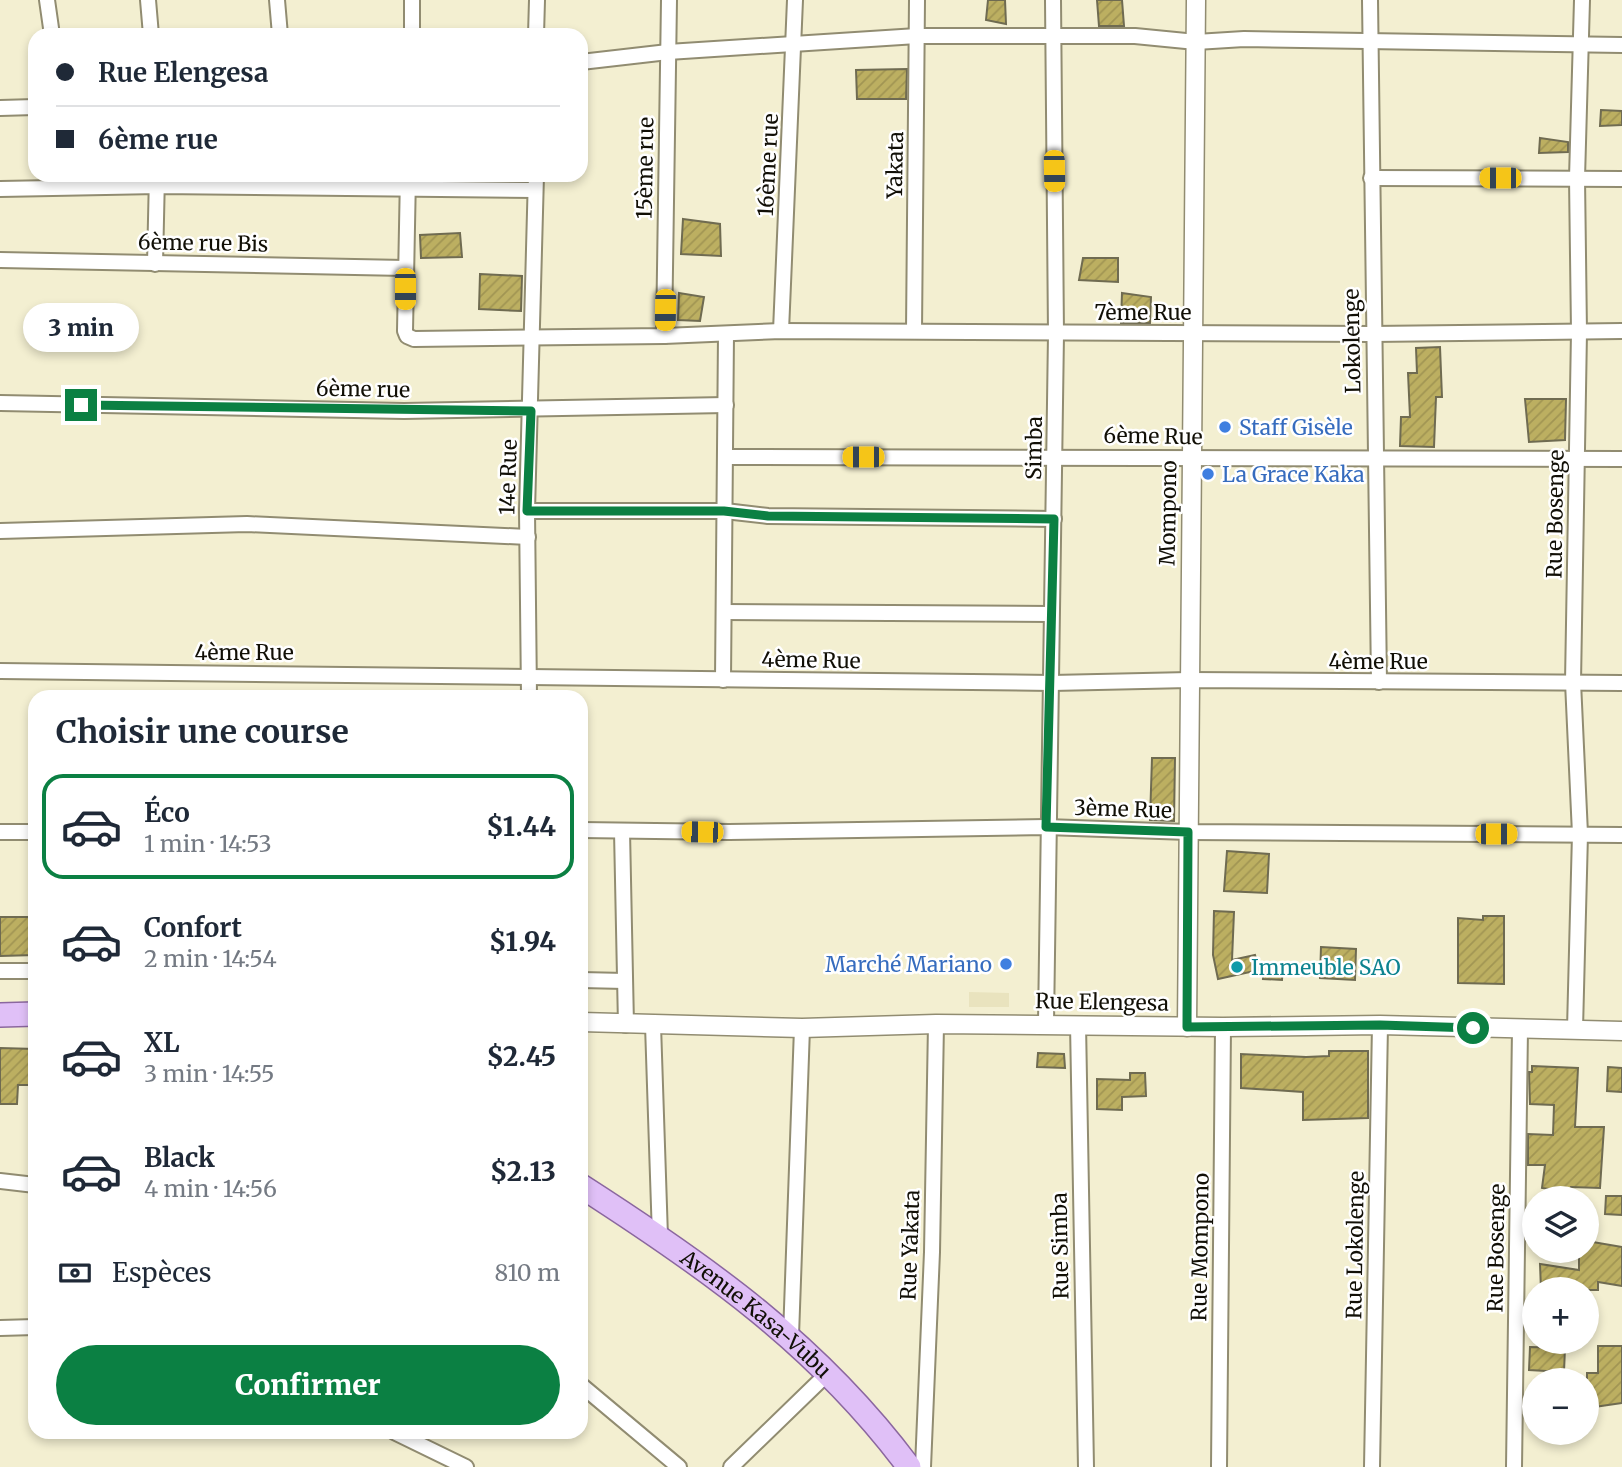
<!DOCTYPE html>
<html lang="fr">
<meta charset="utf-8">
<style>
body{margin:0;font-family:Merriweather,serif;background:#f6f6f7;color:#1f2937;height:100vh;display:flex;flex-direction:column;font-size:26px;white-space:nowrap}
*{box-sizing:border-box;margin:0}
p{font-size:23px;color:#747a83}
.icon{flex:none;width:38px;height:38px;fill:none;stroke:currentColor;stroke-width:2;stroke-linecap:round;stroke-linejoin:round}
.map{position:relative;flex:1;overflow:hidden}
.details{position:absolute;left:28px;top:690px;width:560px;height:749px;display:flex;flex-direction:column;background:#fff;border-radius:21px;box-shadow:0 4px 10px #0003}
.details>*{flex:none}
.banner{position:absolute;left:28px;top:28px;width:560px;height:154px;border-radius:21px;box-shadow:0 4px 10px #0003;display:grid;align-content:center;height:154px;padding:0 28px;background:#fff}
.fabs{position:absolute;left:1522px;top:1186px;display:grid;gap:14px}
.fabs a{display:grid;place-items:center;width:77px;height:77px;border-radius:50%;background:#fff;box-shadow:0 4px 10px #0003;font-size:35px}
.end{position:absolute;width:32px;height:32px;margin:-16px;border:9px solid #0b8043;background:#fff;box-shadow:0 0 0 4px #fff}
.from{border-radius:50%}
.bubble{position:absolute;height:49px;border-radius:24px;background:#fff;box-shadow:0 4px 10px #0003;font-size:23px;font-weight:800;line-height:49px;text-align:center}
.car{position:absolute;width:21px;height:42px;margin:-21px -10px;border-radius:9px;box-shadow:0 0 5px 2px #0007;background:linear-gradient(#f5c518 24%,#345 0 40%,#f5c518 0 76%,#345 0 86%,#f5c518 0)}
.banner b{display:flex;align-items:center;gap:24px;height:66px;font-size:26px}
.banner b+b{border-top:2px solid #e0e1e3}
.banner i{width:18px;height:18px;background:#1f2937}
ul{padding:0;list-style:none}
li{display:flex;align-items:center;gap:21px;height:105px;margin:0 14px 10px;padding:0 14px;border:4px solid transparent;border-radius:21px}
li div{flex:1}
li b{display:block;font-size:26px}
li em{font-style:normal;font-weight:800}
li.on{border-color:#0b8043}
li>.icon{width:63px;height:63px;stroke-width:1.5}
h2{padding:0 28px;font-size:32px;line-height:84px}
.pay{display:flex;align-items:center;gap:18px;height:77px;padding:0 28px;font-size:26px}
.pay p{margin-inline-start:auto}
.action{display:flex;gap:14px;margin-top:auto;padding:14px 28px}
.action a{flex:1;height:80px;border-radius:42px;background:#0b8043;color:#fff;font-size:28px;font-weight:800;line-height:80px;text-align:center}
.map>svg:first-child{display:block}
</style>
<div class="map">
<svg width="1622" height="1467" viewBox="0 0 1622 1467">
<defs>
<pattern id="building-hatch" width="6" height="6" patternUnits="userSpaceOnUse" patternTransform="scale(1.75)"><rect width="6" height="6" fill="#bcaf61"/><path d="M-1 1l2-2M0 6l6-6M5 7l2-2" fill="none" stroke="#a19553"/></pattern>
</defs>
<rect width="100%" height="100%" fill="#f3efd1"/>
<polygon fill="#e9e3be" points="969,992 1009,993 1009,1007 969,1007"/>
<g fill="url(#building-hatch)" stroke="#6f6b51" stroke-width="2">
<polygon points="988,0 1005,0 1006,24 986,20"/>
<polygon points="1097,0 1122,0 1124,26 1099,26"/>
<polygon points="907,69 906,99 857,99 856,70"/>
<polygon points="1601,110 1622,111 1622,125 1600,126"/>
<polygon points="1540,138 1568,142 1568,152 1539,153"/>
<polygon points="683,219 720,224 721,256 681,254"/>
<polygon points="460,233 462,257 421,258 420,235"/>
<polygon points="1083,258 1118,258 1118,282 1079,280"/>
<polygon points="480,274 522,276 521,311 479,309"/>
<polygon points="679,293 704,297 700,321 678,320"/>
<polygon points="1122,293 1151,297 1150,323 1121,323"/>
<polygon points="1440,347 1442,397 1436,397 1434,447 1400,446 1401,417 1410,417 1408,373 1417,373 1416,348"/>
<polygon points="1525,399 1566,399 1565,440 1529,442"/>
<polygon points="1152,758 1175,758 1174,821 1150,820"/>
<polygon points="1227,851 1269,854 1267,893 1224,891"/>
<polygon points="1214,911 1234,912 1232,960 1255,955 1259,970 1218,979 1213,955"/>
<polygon points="1483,916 1504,916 1504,984 1458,983 1458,918 1483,920"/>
<polygon points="0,917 35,917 35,955 0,956"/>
<polygon points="1321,947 1356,949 1355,980 1320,978"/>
<polygon points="1264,963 1283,964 1282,980 1263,979"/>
<polygon points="0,1048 35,1049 35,1085 18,1085 17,1104 0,1104"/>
<polygon points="1329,1051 1368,1051 1368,1118 1303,1120 1303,1092 1241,1088 1241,1054 1306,1057 1329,1056"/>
<polygon points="1038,1053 1064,1054 1065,1068 1037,1067"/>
<polygon points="1532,1066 1578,1068 1575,1127 1604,1127 1600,1188 1571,1187 1570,1192 1542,1188 1545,1165 1528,1165 1528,1134 1553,1135 1554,1105 1530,1104 1529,1072 1532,1072"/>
<polygon points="1608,1067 1622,1068 1622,1092 1607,1091"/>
<polygon points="1130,1073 1145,1073 1146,1096 1122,1097 1122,1110 1097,1109 1097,1079 1130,1080"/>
<polygon points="1606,1196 1622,1196 1622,1215 1605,1214"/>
<polygon points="1587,1241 1622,1247 1622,1286 1598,1282 1598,1290 1541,1290 1540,1264 1579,1270 1579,1251 1587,1251"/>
<polygon points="1598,1346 1622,1346 1622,1403 1587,1408 1587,1373 1598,1373"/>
<polygon points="1530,1347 1565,1348 1564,1372 1529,1370"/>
</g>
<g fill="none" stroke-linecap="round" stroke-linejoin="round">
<defs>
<g id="minor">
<polyline points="47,0 52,35"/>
<polyline points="148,0 151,35"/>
<polyline points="277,0 280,35"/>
<polyline points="412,0 412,35"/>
<polyline points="1370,0 1379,682"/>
<polyline points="536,35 537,0"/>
<polyline points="581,62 668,52 917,36 1135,36 1196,42 1244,39 1622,45"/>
<polyline points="0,108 35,107"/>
<polyline points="408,175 405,331 407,336 414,339 664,336 781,331 1372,334 1622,331"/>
<polyline points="1371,178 1622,179"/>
<polyline points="0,189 158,186 535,190"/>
<polyline points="0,260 405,268"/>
<polyline points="155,264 157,175"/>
<polyline points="781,331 795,0"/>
<polyline points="914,331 917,0"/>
<polyline points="664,336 669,0"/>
<polyline points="0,403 404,411 726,405"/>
<polyline points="726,457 1622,459"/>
<polyline points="527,511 725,511 768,516 1054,519"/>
<polyline points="0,531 247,524 528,537"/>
<polyline points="724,612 1051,614"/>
<polyline points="0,671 1052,683 1189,680 1622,683"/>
<polyline points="723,680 726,334"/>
<polyline points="529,696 527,511 536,175"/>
<polyline points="581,830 729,832 1046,827 1188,832 1622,835"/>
<polyline points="622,831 626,1025"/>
<polyline points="0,832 35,832"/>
<polyline points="0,971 35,971"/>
<polyline points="581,980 625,981"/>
<polyline points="1046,1023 1056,334 1053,0"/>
<polyline points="1078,1024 1086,1467"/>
<polyline points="653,1025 660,1237"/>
<polyline points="1575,1029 1580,834 1573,682 1579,332 1577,178 1582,0"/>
<polyline points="0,1181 35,1185"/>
<polyline points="0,1328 35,1327"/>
<polyline points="791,1336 802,1028"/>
<polyline points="581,1385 679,1467"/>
<polyline points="394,1432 466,1467"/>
<polyline points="731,1467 829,1372"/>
<polyline points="923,1467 932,1252 936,1024"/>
<polyline points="1219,1467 1223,1027"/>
<polyline points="1372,1467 1380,1025"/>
<polyline points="1514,1467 1520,1029"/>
</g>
<g id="tertiary">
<polyline points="581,1022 802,1028 936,1024 1223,1027 1380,1025 1622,1031"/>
<polyline points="1187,1027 1196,0"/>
</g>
<g id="primary">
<polyline points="0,1015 35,1014"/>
<path id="s1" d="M581,1186C707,1267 818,1345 909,1467"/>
</g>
</defs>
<use href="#minor" stroke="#918c71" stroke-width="18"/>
<use href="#tertiary" stroke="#918c71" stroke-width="21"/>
<use href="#primary" stroke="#8b679f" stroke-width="26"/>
<use href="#minor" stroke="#fff" stroke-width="14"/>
<use href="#tertiary" stroke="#fff" stroke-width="18"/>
<use href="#primary" stroke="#e0c0f7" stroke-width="23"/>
</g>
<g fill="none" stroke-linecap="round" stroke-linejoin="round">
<polyline stroke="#0b8043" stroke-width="9" points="81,405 531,411 527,511 724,511 768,516 1054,519 1046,827 1188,832 1187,1027 1380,1025 1473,1028"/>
</g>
<g fill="#3f7fe0" stroke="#fff" stroke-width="2.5">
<circle cx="1225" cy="427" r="7"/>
<circle cx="1208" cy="474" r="7"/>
<circle cx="1006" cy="964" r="7"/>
</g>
<circle fill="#0f9aa8" stroke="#fff" stroke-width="2.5" cx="1237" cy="967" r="7"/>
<g text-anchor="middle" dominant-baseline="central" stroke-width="5" stroke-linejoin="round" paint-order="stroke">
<g font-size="21" fill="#110f06" stroke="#fff">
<text transform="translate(768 165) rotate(-87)">16ème rue</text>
<text transform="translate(895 165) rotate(-89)">Yakata</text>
<text transform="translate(645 168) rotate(-89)">15ème rue</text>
<text transform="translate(203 243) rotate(1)">6ème rue Bis</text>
<text x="1143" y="312">7ème Rue</text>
<text transform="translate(1352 341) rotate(-91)">Lokolenge</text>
<text transform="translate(363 389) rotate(1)">6ème rue</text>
<text transform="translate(1153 436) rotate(1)">6ème Rue</text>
<text transform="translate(1034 448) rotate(-89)">Simba</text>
<text transform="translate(508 477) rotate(-88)">14e Rue</text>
<text transform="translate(1168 513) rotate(-89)">Mompono</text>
<text transform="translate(1555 514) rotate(-89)">Rue Bosenge</text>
<text x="244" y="652">4ème Rue</text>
<text transform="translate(811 660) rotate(1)">4ème Rue</text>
<text x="1378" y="661">4ème Rue</text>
<text transform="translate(1123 809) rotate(2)">3ème Rue</text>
<text transform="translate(1102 1002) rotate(1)">Rue Elengesa</text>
<text transform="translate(910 1245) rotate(-88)">Rue Yakata</text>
<text transform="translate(1355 1245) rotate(-89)">Rue Lokolenge</text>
<text transform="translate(1060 1246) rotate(-91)">Rue Simba</text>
<text transform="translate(1200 1247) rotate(-89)">Rue Mompono</text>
<text transform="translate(1496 1248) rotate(-89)">Rue Bosenge</text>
<text stroke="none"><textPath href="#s1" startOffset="217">Avenue Kasa-Vubu</textPath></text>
</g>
<g font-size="21" fill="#366cbe" stroke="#fff" text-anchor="start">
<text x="1239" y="427">Staff Gisèle</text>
<text x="1222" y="474">La Grace Kaka</text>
<text x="992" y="964" text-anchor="end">Marché Mariano</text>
</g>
<g font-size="21" fill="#0d838f" stroke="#fff" text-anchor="start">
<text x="1251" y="967">Immeuble SAO</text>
</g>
</g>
</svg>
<div class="fabs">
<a><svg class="icon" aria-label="layers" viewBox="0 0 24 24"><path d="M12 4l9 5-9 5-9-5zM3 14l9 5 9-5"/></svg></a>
<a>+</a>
<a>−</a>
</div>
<i class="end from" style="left:1473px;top:1028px"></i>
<i class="end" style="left:81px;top:405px"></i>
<div class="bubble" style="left:23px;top:303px;width:116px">3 min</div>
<i class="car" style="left:1054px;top:171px;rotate:179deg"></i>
<i class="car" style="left:1500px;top:178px;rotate:270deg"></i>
<i class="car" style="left:405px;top:289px;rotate:180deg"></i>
<i class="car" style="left:665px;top:310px;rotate:181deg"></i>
<i class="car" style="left:863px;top:457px;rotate:270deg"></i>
<i class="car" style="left:702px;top:832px;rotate:271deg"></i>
<i class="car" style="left:1496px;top:834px;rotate:90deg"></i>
<div class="banner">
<b><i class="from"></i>Rue Elengesa</b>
<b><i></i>6ème rue</b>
</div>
<section class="details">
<h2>Choisir une course</h2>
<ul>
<li class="on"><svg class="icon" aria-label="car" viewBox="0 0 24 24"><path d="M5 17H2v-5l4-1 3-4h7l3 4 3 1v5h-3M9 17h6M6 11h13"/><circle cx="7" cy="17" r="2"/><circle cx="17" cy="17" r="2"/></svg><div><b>Éco</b><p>1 min · 14:53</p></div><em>$1.44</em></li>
<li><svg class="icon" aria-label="car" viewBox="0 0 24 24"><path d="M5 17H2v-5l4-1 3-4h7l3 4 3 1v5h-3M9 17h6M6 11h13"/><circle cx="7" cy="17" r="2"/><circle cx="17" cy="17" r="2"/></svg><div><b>Confort</b><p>2 min · 14:54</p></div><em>$1.94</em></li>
<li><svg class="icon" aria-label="car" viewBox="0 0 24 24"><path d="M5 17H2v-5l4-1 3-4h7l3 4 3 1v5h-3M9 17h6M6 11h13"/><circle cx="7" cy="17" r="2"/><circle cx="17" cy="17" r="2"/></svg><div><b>XL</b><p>3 min · 14:55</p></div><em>$2.45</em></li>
<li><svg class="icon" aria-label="car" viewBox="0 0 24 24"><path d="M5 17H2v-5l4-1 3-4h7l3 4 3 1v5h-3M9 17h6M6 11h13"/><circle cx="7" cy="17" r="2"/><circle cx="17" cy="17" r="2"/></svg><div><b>Black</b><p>4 min · 14:56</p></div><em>$2.13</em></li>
</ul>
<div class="pay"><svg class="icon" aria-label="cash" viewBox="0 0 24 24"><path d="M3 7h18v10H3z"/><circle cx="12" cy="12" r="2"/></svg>Espèces<p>810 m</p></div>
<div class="action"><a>Confirmer</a></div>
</section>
</div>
